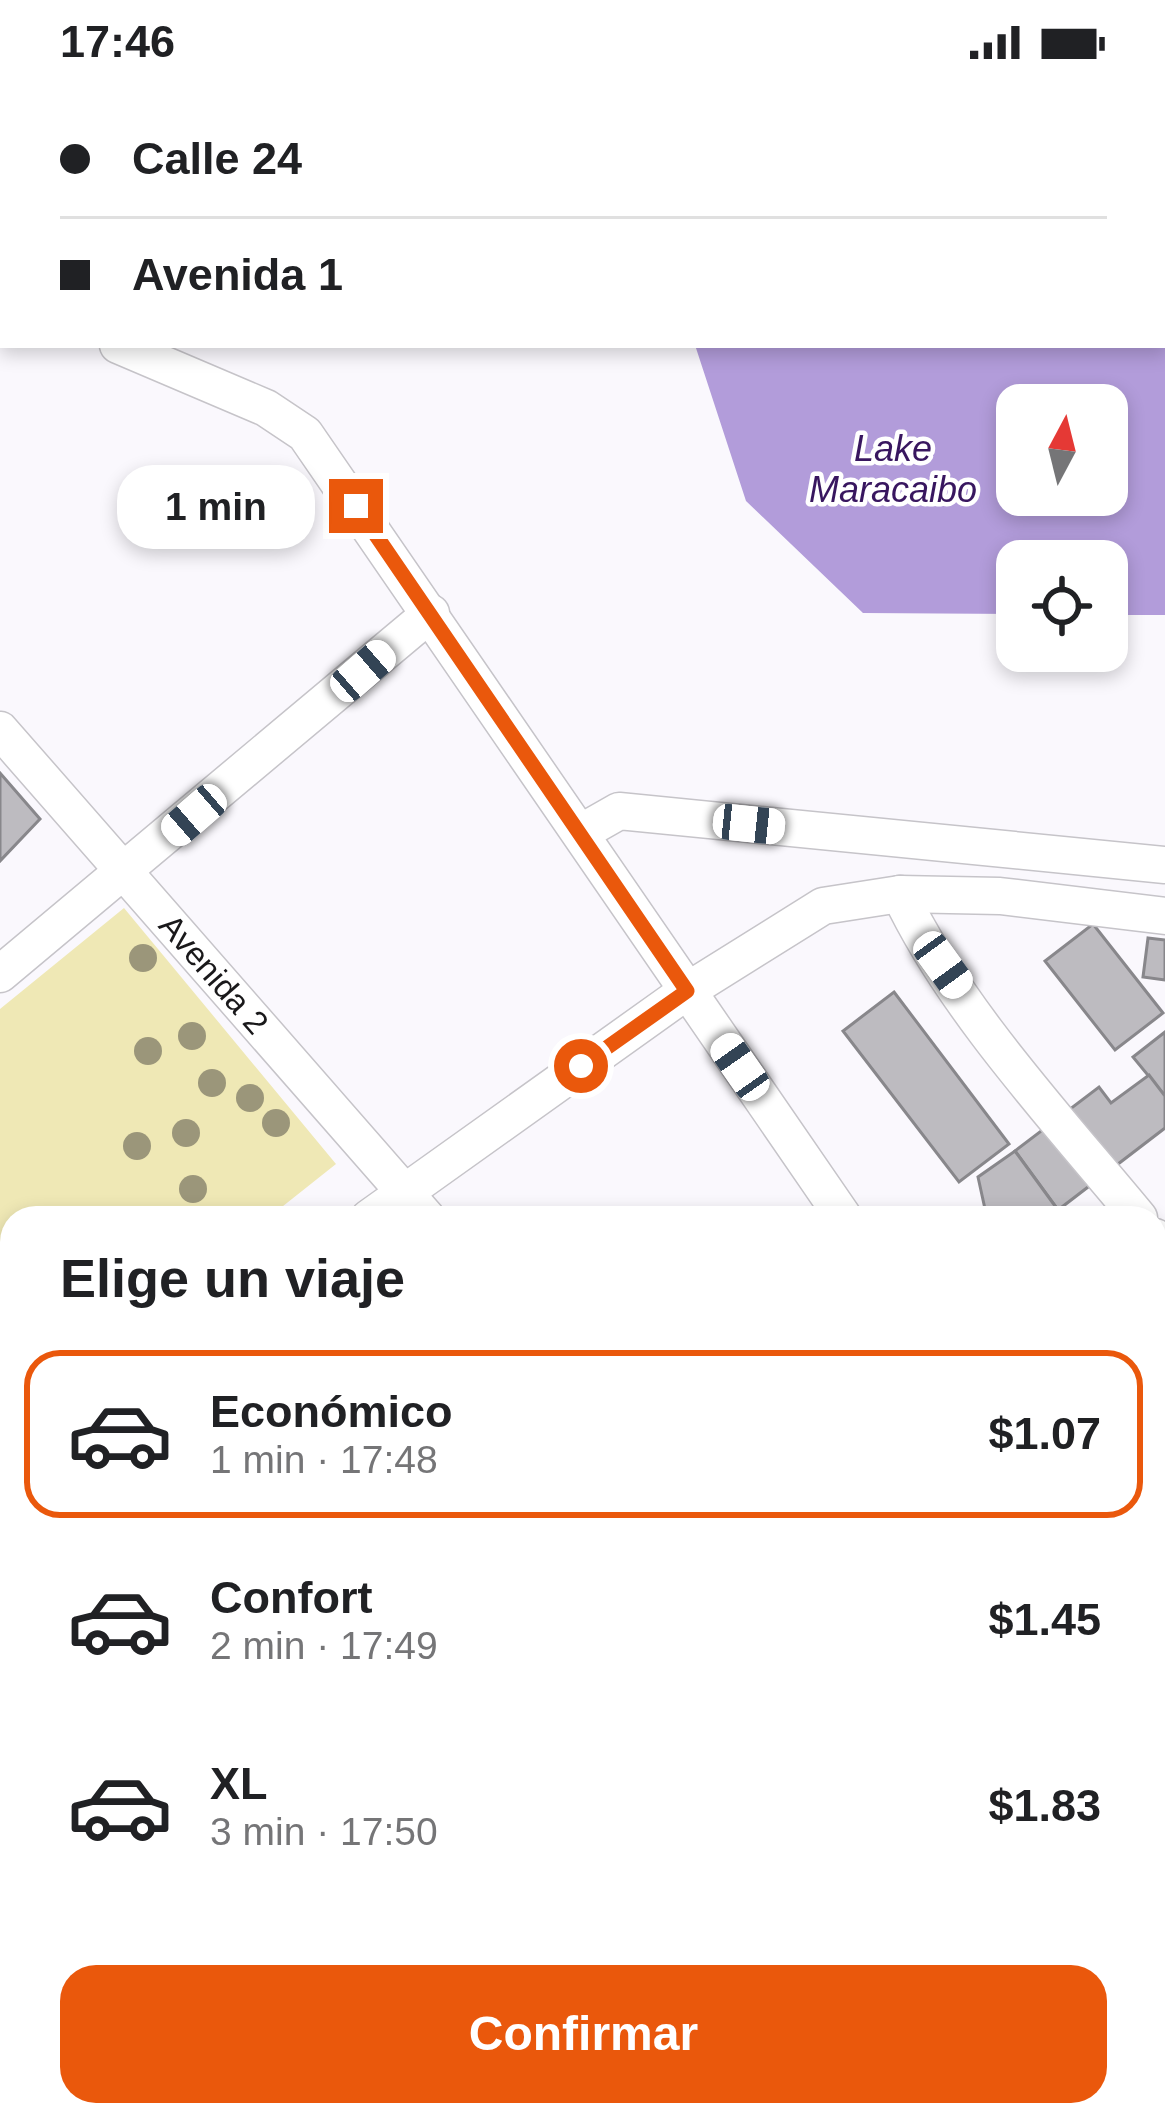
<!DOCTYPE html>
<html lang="es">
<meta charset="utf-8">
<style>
body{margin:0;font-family:Helvetica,sans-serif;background:#f6f6f6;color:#202124;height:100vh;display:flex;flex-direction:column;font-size:45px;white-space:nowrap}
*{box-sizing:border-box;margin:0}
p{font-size:39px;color:#757577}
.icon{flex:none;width:66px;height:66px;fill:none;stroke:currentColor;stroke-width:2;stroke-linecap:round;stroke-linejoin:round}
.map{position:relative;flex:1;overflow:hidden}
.sheet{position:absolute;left:0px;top:1122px;width:1167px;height:921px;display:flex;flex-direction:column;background:#fff;border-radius:36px 36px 0 0;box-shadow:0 6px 18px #0003}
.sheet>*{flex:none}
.top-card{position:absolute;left:0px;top:0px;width:1167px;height:264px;box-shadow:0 6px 18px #0003;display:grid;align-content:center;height:264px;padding:0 60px;background:#fff}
.needle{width:78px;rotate:7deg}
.fabs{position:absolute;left:996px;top:300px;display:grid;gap:24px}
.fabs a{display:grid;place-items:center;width:132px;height:132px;border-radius:24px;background:#fff;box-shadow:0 6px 18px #0003;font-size:60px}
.end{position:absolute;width:54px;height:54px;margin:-27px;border:15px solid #ea580c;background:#fff;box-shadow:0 0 0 6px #fff}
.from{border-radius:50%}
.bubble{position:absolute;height:84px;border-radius:36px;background:#fff;box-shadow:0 6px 18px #0003;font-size:39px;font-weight:700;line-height:84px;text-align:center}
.car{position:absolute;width:36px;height:72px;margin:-36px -18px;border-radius:15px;box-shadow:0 0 9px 3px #0007;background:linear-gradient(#fff 24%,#345 0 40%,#fff 0 76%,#345 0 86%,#fff 0)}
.top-card b{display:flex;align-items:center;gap:42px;height:114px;font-size:45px}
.top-card b+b{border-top:3px solid #e0e0e0}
.top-card i{width:30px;height:30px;background:#202124}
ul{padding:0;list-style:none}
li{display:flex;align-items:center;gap:36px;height:168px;margin:0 24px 18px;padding:0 36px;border:6px solid transparent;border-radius:36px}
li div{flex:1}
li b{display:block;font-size:45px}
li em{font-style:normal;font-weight:700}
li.selected{border-color:#ea580c}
li>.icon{width:108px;height:108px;stroke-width:1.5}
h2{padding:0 60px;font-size:54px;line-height:144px}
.primary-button{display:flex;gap:24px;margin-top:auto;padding:24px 60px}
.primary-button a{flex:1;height:138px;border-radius:36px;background:#ea580c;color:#fff;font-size:48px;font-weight:700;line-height:138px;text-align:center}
.status{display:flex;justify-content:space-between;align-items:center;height:84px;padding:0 60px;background:#fff;direction:ltr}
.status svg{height:33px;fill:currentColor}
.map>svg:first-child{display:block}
</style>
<div class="status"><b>17:46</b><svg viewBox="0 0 49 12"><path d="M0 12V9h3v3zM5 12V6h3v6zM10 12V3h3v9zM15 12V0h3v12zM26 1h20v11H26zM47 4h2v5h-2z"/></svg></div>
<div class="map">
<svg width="1165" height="2042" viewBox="0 0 1165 2042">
<rect width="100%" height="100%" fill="#faf8fd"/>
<polygon fill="#efe8b5" points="124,824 336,1080 268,1134 12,1134 12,1254 0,1239 0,925"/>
<path fill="#b29cda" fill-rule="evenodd" d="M0,0H1165V531H1107V477H1017V530L863,529L746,417L695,261H1164V3H3V40ZM1017,321H1107V411H1017Z"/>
<g fill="#bdbbc0" stroke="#88878b" stroke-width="3">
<polygon points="0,689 40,735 0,777"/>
<polygon points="1093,840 1163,929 1115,966 1045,877"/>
<polygon points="1148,854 1165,856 1165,896 1143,893"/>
<polygon points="894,908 1009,1060 959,1098 843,947"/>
<polygon points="1165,948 1165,1012 1133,973"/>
<polygon points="1149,991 1165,1012 1165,1044 1058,1126 1015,1067 1099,1003 1111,1019"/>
<polygon points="1015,1067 1058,1126 1064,1134 987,1134 978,1093"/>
<polygon points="1155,1232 1165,1245 1165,1309 1155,1317"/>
</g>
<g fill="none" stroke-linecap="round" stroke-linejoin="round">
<defs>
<g id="minor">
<polyline points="0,131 3,135"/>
<polyline points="118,261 266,324 305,350 844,1134"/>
<polyline points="0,646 427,1134"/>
<polyline points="582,748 619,727 1165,781"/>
<path d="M900,810C953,923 1059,1037 1139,1134"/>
<polyline points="0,890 431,529"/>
<polyline points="369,1134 687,907 823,822 900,810 1000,812 1165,832"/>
<polyline points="1155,1153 1165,1165"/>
<polyline points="0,1319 12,1334"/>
<polyline points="1155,1366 1165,1373"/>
<polyline points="0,1413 12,1403"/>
<polyline points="1155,1697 1165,1690"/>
<polyline points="0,1981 12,1973"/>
<polyline points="445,2031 453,2042"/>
<polyline points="1140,2031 1148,2042"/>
<polyline points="663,2042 678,2031"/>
</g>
</defs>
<use href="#minor" stroke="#c6c4c9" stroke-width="39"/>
<use href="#minor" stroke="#fff" stroke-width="36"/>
</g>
<g fill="#9b967a">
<circle cx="143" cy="874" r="14"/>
<circle cx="192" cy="952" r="14"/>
<circle cx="148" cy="967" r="14"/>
<circle cx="212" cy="999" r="14"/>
<circle cx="250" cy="1014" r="14"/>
<circle cx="276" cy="1039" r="14"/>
<circle cx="186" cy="1049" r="14"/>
<circle cx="137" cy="1062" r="14"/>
<circle cx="193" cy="1105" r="14"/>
</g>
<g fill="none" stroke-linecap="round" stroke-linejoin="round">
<polyline stroke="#ea580c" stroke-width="15" points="356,422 687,907 581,982"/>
</g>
<g text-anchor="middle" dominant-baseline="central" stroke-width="9" stroke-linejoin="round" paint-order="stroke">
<g font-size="33" fill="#19181a" stroke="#fff">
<text transform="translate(214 890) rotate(49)">Avenida 2</text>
</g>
<g font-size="36" font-style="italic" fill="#38165f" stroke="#fff">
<text x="893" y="364">Lake<tspan x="893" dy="41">Maracaibo</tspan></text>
</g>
</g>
</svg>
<div class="fabs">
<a><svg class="needle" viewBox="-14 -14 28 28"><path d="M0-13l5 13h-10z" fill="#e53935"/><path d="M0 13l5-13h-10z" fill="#757577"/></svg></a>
<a><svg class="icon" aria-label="locate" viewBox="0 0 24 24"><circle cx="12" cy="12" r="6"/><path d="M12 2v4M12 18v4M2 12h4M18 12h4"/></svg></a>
</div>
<i class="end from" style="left:581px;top:982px"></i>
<i class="end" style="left:356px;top:422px"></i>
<div class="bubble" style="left:117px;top:381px;width:198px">1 min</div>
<i class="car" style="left:363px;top:587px;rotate:49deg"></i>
<i class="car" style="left:194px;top:731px;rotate:229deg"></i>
<i class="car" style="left:749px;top:740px;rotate:96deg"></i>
<i class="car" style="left:943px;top:881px;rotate:144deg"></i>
<i class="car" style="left:740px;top:983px;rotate:325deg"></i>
<div class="top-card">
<b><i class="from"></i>Calle 24</b>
<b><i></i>Avenida 1</b>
</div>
<section class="sheet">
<h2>Elige un viaje</h2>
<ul>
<li class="selected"><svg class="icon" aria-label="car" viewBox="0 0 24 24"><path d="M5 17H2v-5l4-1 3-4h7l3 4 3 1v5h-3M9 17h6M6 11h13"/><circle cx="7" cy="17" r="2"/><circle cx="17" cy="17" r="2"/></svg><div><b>Económico</b><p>1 min · 17:48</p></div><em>$1.07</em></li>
<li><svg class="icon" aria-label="car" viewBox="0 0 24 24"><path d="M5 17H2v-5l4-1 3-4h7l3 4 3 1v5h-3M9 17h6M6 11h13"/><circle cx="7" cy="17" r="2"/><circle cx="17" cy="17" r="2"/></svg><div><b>Confort</b><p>2 min · 17:49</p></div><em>$1.45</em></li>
<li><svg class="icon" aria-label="car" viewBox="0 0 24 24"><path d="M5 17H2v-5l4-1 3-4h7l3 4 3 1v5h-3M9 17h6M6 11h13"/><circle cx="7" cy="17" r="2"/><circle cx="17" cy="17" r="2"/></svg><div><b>XL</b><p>3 min · 17:50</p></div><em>$1.83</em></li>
</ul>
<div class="primary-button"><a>Confirmar</a></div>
</section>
</div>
